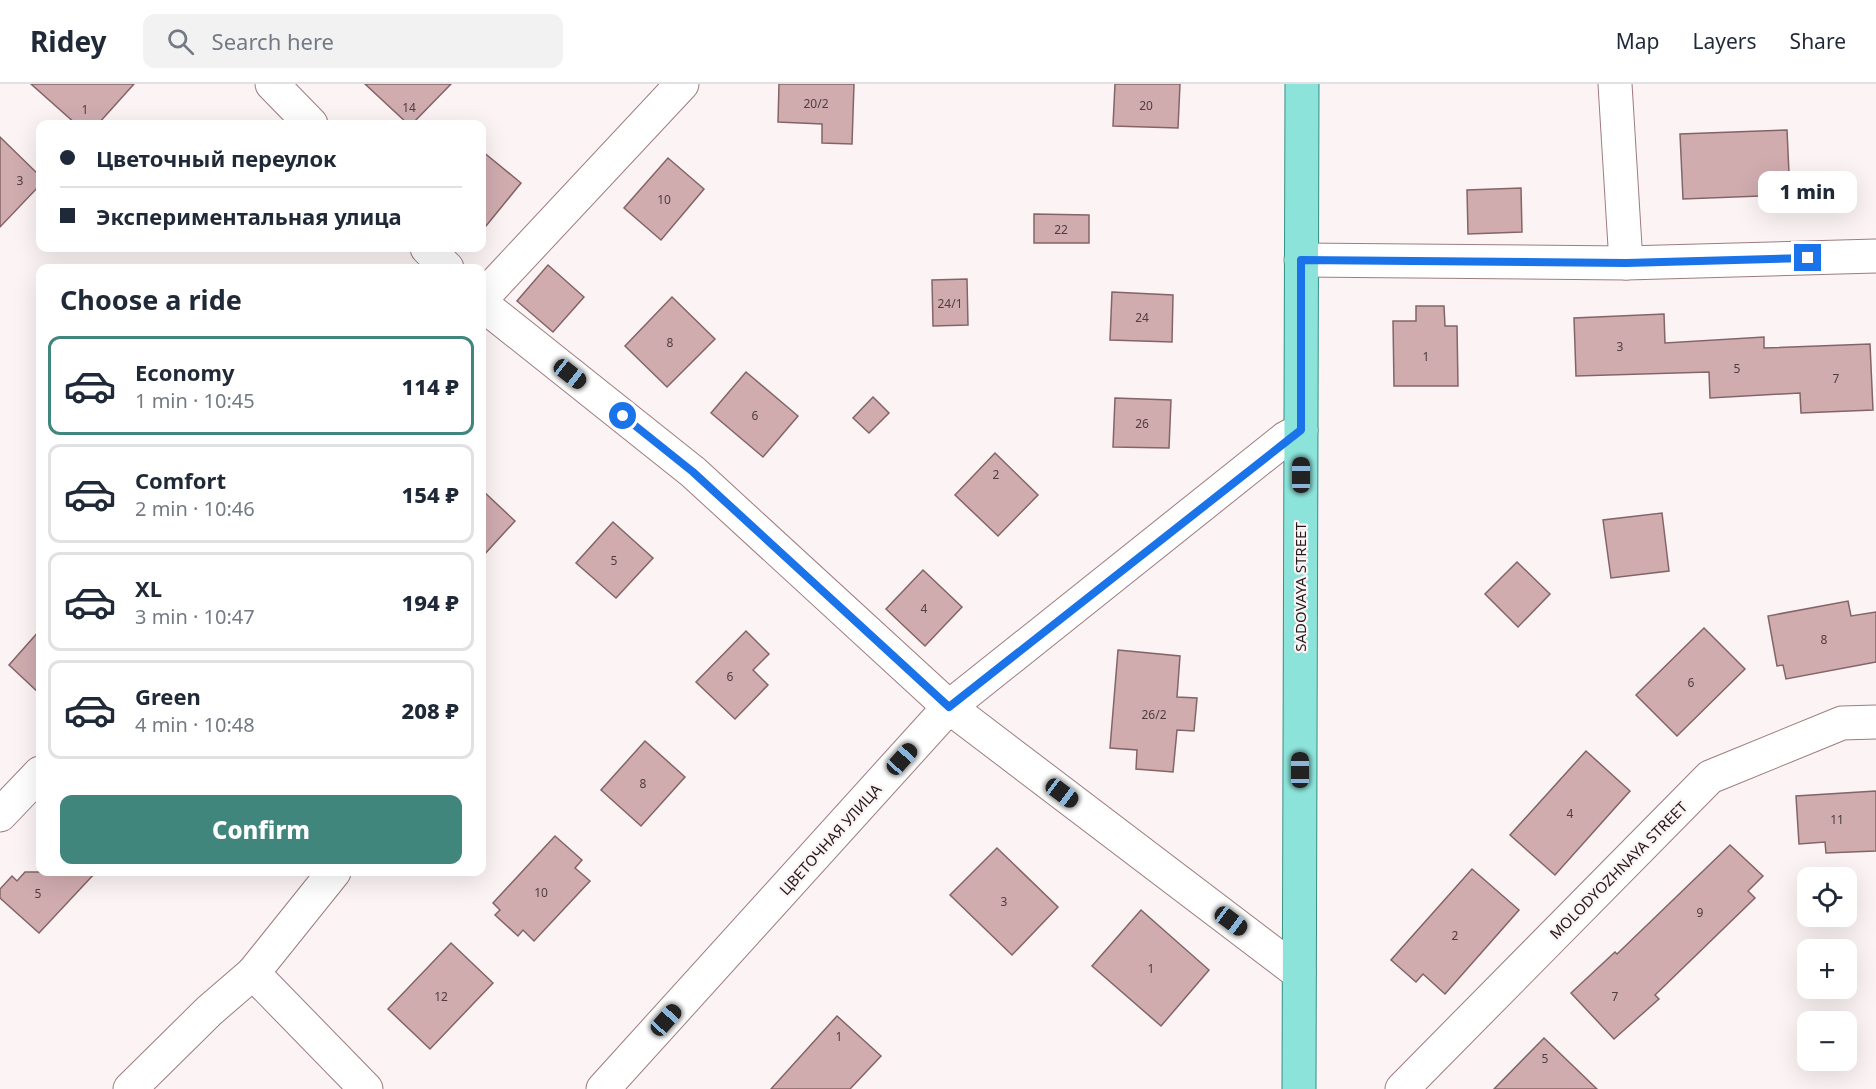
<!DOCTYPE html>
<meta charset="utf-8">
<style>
body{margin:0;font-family:"Noto Sans",sans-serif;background:#f2f2f3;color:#1f2937;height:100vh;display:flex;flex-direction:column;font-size:22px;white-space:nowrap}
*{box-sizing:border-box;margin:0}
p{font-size:20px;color:#747a83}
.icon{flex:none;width:33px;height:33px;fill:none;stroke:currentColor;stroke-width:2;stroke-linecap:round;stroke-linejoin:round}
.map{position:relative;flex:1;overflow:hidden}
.panel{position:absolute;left:36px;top:180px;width:450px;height:612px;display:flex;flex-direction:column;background:#fff;border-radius:12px;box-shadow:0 6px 24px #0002}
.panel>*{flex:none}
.top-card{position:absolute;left:36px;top:36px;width:450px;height:132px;border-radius:12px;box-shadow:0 6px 24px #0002;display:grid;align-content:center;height:132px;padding:0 24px;background:#fff}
.tools{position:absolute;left:1797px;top:783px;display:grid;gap:12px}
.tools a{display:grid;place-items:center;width:60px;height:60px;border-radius:12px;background:#fff;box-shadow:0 6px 24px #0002;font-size:30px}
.end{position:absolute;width:27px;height:27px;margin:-14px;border:8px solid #1a73e8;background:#fff;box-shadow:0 0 0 3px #fff}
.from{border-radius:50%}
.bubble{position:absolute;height:42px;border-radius:12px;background:#fff;box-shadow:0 6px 24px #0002;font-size:20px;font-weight:800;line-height:42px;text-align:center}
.car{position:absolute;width:18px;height:36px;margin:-18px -9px;border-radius:8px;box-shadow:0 0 4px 2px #0007;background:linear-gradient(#222 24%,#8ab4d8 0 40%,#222 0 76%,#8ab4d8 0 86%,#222 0)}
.top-card b{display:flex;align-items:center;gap:21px;height:57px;font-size:22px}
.top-card b+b{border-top:2px solid #e0e1e3}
.top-card i{width:15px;height:15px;background:#1f2937}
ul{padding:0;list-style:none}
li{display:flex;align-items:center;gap:18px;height:99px;margin:0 12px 9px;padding:0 12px;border:3px solid #e0e1e3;border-radius:12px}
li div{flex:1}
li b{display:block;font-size:22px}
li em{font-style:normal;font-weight:800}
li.on{border-color:#40867c}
li>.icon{width:54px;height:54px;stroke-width:1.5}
h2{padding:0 24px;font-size:27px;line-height:72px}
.primary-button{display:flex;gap:12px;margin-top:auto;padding:12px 24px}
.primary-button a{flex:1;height:69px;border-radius:12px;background:#40867c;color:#fff;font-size:24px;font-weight:800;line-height:69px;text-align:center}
header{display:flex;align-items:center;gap:36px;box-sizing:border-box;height:84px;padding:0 30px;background:#fff;border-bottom:2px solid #e0e1e3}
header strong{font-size:28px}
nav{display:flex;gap:33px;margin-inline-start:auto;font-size:21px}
.search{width:420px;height:54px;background:#f2f2f3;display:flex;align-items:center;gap:15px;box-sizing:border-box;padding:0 21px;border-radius:12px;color:#747a83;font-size:22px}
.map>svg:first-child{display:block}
</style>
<header>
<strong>Ridey</strong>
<div class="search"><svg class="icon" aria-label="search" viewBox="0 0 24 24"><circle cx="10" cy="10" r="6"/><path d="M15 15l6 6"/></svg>Search here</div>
<nav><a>Map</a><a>Layers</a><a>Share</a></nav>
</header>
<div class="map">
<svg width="1876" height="1005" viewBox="0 0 1876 1005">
<rect width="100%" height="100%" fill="#fbf3f4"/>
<g fill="#d0acaf" stroke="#846467" stroke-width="1.5">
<polygon points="31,0 134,0 98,40 76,40"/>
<polygon points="365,0 451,0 412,40 408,40"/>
<polygon points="779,0 854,0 852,60 822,59 822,40 778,38"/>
<polygon points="1115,0 1180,0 1178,44 1113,42"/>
<polygon points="1787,46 1790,111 1683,115 1680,50"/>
<polygon points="0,53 40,92 40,101 0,143"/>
<polygon points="482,67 521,99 482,147"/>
<polygon points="668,74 704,105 661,156 624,124"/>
<polygon points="1521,104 1522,148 1468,150 1467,106"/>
<polygon points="1034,130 1089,131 1089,159 1034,159"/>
<polygon points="548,181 584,213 553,248 517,217"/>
<polygon points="967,195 968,241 933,242 932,196"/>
<polygon points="1112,208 1173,211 1172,258 1110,256"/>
<polygon points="672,213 715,255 667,303 625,262"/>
<polygon points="1416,222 1444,222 1445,242 1457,242 1458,302 1394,302 1393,237 1416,237"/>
<polygon points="1664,230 1665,259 1764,253 1764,264 1870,260 1873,326 1801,329 1800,309 1710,314 1709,288 1576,292 1574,234"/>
<polygon points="746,288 798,332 763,373 711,329"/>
<polygon points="873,313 889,329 869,349 853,334"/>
<polygon points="1115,314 1171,316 1169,364 1113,363"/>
<polygon points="995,369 1038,411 998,452 955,411"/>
<polygon points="482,406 515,437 482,473"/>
<polygon points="1662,429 1669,487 1611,494 1603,436"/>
<polygon points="613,438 653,474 616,514 576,479"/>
<polygon points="1517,478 1550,510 1518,543 1485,510"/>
<polygon points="923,486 962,523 925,562 886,525"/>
<polygon points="1848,517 1851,532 1876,528 1876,578 1786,595 1783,581 1777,582 1768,532"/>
<polygon points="1704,544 1745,585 1677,652 1636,611"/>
<polygon points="40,546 40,610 9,581"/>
<polygon points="746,547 769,570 753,586 768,601 735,635 696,598"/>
<polygon points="1118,566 1180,572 1177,613 1197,614 1194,647 1177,646 1173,688 1136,685 1137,666 1110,664"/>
<polygon points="645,657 685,693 641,742 601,706"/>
<polygon points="1586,667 1630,707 1555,791 1510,751"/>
<polygon points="1876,707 1876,767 1826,769 1825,758 1799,760 1796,712"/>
<polygon points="555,752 582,776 575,784 590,797 534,857 523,846 518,852 495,831 500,826 493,819"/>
<polygon points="1730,761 1763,792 1748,807 1755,814 1655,911 1659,915 1614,955 1571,909 1615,868 1617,870"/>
<polygon points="997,764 1058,823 1012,871 950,811"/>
<polygon points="1472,785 1519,826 1445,910 1423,890 1416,898 1391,876"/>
<polygon points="25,788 96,788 39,849 0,814 0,805 12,792 17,797"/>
<polygon points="1141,826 1209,886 1161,942 1092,882"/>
<polygon points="451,859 493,899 430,965 388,925"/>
<polygon points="837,932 881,972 850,1005 771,1005"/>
<polygon points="1544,954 1597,1005 1494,1005"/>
</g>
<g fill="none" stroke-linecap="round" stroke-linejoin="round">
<defs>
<g id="minor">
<polyline points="272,0 311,40"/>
<polyline points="1615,0 1626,179"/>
<polyline points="427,164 447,184"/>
<polyline points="1301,176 1626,179 1876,172"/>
<polyline points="482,214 682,0"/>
<polyline points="482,220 693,388 949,623 1299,889"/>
<polyline points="0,731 40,689"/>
<polyline points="253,889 334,788"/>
<polyline points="130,1005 209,927 253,889 366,1005"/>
<polyline points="603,1005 949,623 1286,354 1301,346"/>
<polyline points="1402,1005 1710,693 1842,639 1876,638"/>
</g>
<polyline id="major" points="1299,1005 1302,0"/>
</defs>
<use href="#minor" stroke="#9e7c7f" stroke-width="35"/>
<use href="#major" stroke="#369086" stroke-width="35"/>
<use href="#minor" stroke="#fff" stroke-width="33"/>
<use href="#major" stroke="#8ce3da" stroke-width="33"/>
</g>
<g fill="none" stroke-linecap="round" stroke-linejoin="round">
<polyline stroke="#1a73e8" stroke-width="8" points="623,332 693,388 949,623 1301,346 1301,176 1626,179 1808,174"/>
</g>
<g text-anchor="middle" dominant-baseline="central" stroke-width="4.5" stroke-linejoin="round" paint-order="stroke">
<g font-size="12" fill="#503d3e">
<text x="816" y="19">20/2</text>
<text x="1146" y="21">20</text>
<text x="409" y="23">14</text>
<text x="85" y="25">1</text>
<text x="20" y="96">3</text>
<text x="664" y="115">10</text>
<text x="1061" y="145">22</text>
<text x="950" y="219">24/1</text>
<text x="1142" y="233">24</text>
<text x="670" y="258">8</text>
<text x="1620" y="262">3</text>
<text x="1426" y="272">1</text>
<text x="1737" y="284">5</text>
<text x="1836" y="294">7</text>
<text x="755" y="331">6</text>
<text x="1142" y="339">26</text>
<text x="996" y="390">2</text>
<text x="614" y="476">5</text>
<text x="924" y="524">4</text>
<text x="1824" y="555">8</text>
<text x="730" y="592">6</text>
<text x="1691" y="598">6</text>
<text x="1154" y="630">26/2</text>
<text x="643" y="699">8</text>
<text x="1570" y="729">4</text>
<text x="1837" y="735">11</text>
<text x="541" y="808">10</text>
<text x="38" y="809">5</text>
<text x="1004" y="817">3</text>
<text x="1700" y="828">9</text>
<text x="1455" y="851">2</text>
<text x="1151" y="884">1</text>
<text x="441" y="912">12</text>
<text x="1615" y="912">7</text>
<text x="839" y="952">1</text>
<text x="1545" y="974">5</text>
</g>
<g font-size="15" fill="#251819" stroke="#fbf3f4">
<text transform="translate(1300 503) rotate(-90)">SADOVAYA STREET</text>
<text transform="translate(830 755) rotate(-48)">ЦВЕТОЧНАЯ УЛИЦА</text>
<text transform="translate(1618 786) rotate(-45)">MOLODYOZHNAYA STREET</text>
</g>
</g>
</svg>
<div class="tools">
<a><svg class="icon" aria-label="locate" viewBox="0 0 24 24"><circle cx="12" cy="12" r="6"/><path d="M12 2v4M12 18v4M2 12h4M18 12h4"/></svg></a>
<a>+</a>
<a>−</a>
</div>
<i class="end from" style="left:623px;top:332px"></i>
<i class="end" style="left:1808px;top:174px"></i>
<div class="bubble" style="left:1758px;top:87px;width:99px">1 min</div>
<i class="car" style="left:570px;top:290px;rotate:128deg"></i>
<i class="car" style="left:1301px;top:391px;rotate:0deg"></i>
<i class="car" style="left:902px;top:675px;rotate:42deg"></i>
<i class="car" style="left:1300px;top:686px;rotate:0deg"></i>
<i class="car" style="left:1062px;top:709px;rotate:127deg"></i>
<i class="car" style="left:1231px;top:837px;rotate:127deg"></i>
<i class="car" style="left:666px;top:936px;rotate:42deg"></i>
<div class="top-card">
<b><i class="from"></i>Цветочный переулок</b>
<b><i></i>Экспериментальная улица</b>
</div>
<section class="panel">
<h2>Choose a ride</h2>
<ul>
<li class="on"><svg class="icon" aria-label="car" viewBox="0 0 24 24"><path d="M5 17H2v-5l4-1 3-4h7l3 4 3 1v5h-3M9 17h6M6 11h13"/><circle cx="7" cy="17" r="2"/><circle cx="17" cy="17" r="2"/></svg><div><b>Economy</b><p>1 min · 10:45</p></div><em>114 ₽</em></li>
<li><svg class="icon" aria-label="car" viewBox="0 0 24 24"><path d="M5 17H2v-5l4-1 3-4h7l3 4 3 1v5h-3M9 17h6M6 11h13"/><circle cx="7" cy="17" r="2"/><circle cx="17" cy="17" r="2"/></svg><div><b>Comfort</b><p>2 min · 10:46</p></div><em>154 ₽</em></li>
<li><svg class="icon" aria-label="car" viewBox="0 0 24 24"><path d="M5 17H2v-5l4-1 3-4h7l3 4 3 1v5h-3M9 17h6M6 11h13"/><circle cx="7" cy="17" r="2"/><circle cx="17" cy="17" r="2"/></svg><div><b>XL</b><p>3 min · 10:47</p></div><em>194 ₽</em></li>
<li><svg class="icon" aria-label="car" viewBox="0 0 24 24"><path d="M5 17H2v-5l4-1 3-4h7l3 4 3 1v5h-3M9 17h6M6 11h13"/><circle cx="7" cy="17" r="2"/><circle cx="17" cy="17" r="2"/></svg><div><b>Green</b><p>4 min · 10:48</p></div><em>208 ₽</em></li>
</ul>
<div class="primary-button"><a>Confirm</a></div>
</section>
</div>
